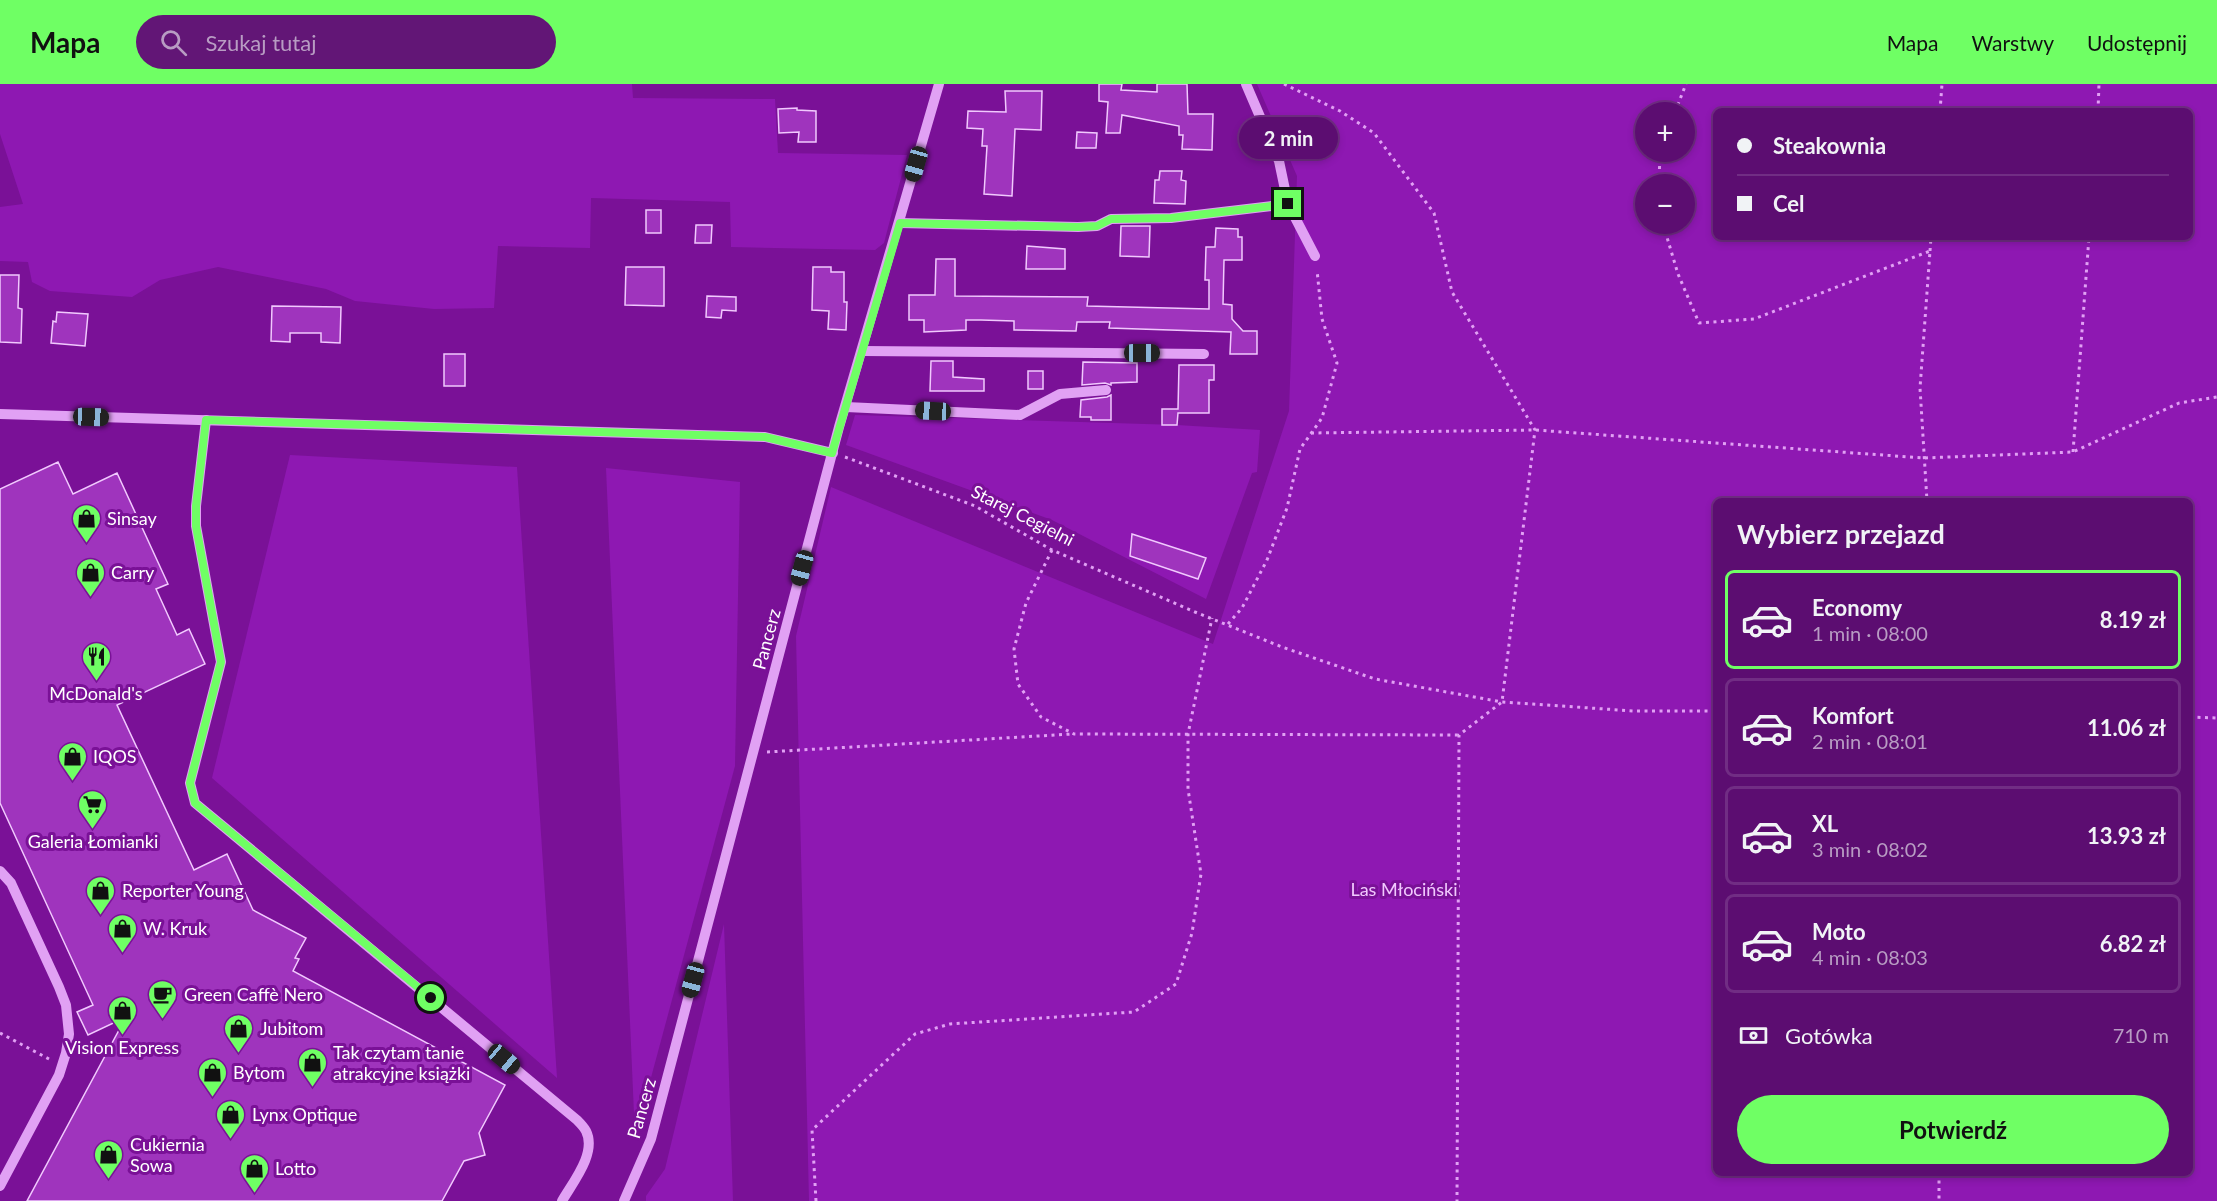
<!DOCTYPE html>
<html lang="pl">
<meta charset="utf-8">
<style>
body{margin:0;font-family:Lato,sans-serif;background:#621676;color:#f1f3f6;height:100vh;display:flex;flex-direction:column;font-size:22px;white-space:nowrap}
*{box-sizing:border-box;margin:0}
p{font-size:20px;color:#b89cc3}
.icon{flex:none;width:33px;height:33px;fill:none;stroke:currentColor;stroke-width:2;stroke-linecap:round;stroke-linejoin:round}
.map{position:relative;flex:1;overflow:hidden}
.drawer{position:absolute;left:1713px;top:414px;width:480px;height:678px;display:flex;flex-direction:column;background:#5c0d71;border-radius:9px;box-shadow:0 3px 9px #0003,0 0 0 2px #712d84}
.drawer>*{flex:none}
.guide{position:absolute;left:1713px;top:24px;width:480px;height:132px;border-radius:9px;box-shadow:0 3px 9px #0003,0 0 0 2px #712d84;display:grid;align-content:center;height:132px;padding:0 24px;background:#5c0d71}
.buttons{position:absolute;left:1635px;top:18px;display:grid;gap:12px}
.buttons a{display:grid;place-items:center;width:60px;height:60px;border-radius:50%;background:#5c0d71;box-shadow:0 3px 9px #0003,0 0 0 2px #712d84;font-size:30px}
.end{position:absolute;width:27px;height:27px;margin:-14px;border:8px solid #6fff64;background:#111;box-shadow:0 0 0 3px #111}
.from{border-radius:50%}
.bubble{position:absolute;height:42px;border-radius:21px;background:#5c0d71;box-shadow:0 3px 9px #0003,0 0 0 2px #712d84;font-size:20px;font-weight:700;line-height:42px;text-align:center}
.car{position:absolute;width:18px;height:36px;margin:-18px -9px;border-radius:8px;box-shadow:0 0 4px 2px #0007;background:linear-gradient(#222 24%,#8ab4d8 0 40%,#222 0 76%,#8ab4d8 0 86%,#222 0)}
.guide b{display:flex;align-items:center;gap:21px;height:57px;font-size:22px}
.guide b+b{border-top:2px solid #712d84}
.guide i{width:15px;height:15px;background:#f1f3f6}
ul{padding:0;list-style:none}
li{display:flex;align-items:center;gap:18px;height:99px;margin:0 12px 9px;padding:0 12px;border:3px solid #712d84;border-radius:9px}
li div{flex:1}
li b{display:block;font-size:22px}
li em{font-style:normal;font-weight:700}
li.current{border-color:#6fff64}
li>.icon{width:54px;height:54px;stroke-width:1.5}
h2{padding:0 24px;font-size:27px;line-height:72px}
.pay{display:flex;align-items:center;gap:15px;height:66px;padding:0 24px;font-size:22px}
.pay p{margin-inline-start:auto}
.button{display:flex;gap:12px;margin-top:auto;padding:12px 24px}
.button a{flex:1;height:69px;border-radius:36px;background:#6fff64;color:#111;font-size:24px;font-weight:700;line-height:69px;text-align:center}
header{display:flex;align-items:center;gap:36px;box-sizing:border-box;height:84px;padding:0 30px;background:#6fff64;color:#111}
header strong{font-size:28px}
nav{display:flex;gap:33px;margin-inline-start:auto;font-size:21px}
.search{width:420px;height:54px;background:#621676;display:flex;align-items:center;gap:15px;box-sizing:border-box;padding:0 21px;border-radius:33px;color:#b89cc3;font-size:22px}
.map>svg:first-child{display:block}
</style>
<header>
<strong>Mapa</strong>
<div class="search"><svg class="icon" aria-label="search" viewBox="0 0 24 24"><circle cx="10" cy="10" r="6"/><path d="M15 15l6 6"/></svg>Szukaj tutaj</div>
<nav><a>Mapa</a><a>Warstwy</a><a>Udostępnij</a></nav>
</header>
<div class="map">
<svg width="2217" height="1117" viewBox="0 0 2217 1117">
<rect width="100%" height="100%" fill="#7a1197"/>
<g fill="#8e18b2" fill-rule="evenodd">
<polygon points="0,0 632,0 633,14 775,15 778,69 907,71 884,159 875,166 731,163 730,118 591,114 590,164 498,162 494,224 434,225 355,217 326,205 218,183 160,196 132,213 50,207 32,198 28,178 0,177 0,123 23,120 0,50"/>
<path d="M1257,0H2217V1117H809L796,552L831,403L1213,560L1289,327L1297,92ZM1716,27H2190V153H1716ZM1646,28H1684V68H1646ZM1646,100H1684V140H1646ZM1716,417H2190V1089H1716Z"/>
<polygon points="855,331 1177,341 1260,346 1257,388 1252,389 1206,515 1052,436 846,361"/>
<polygon points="290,371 517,383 557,994 212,694"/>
<polygon points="606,384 740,398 735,682 635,1053"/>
<polygon points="724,840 733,1117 646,1117 646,1112 665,1085"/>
</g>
<g fill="#9f34bd" stroke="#f1c9fe" stroke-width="1.5">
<polygon points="1099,0 1122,0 1121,6 1157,8 1157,0 1187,0 1188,30 1213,30 1212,66 1182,65 1183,51 1179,51 1179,42 1122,31 1120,49 1106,49 1108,18 1099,17"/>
<polygon points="1005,7 1042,7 1041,46 1015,45 1012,112 984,110 987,62 982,62 983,45 967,44 968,27 1006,28"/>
<polygon points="797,24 797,26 816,27 816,58 798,58 799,48 779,49 778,25"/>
<polygon points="1077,48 1097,49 1096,64 1076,64"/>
<polygon points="1160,87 1182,87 1181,96 1186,97 1185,120 1154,119 1155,96 1159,96"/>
<rect x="646" y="126" width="15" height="23"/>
<polygon points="696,141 712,141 711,159 695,159"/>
<polygon points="1121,142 1150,142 1149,173 1120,172"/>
<polygon points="1216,144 1238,145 1238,153 1242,153 1242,176 1224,176 1223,220 1232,221 1232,235 1243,247 1257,247 1257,270 1230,270 1231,248 1109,244 1110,238 1077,238 1076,247 1014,246 1014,237 981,236 966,236 966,246 924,248 924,236 909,236 909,211 935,211 936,175 955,175 955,212 1088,213 1087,222 1209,225 1209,196 1205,196 1206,163 1215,163"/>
<polygon points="1027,162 1065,165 1065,185 1026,185"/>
<polygon points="626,183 664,183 664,222 625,221"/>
<polygon points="813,183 831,183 831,188 844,188 844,218 847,218 846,246 828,245 829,227 812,226"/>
<polygon points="0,191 19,191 18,224 22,225 21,259 0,258"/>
<polygon points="707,212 736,213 736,227 722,226 721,234 706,233"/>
<polygon points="272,222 341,223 340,259 321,258 321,249 290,249 290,258 271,257"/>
<polygon points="57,228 88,230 85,262 51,259 53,237 56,238"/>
<rect x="444" y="270" width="21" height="32"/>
<polygon points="931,277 953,277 953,293 984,295 984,307 930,307"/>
<polygon points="1083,278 1137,279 1137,298 1111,299 1111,301 1105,299 1082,301"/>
<polygon points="1179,281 1214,281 1214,296 1209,296 1209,329 1178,329 1177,341 1162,341 1162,325 1178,325"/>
<rect x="1028" y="287" width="15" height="18"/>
<polygon points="1111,311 1111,336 1091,336 1091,333 1080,333 1081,316 1107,313"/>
<polygon points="58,378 73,410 117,389 168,500 156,505 177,551 189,545 205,580 117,621 194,786 227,770 253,826 306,854 295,874 299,875 293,887 505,1001 479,1049 485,1071 464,1077 442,1117 27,1117 126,933 88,951 77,928 93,921 0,719 0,405"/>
<polygon points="1132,450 1206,474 1198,495 1130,472"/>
</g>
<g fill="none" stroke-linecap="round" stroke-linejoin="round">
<g stroke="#e1a1f4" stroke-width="3" stroke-dasharray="3 4.5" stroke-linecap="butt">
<polyline points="1284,0 1340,27 1374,49 1434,129 1452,208 1535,346 1502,618 1459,651 1457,1117"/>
<polyline points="1940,27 1942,0"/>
<polyline points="2098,27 2099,0"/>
<polyline points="1675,28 1686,0"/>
<polyline points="1659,100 1660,68"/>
<polyline points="1663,140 1678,190 1699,239 1754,235 1930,167 1920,304 1927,417"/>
<polyline points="1930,167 1931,153"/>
<polyline points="1311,349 1535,346 1924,374 2073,368 2179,319 2217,313"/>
<polyline points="2073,368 2089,153"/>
<polyline points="845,373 975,422 1052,466 1195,528 1282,563 1375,595 1502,618 1634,627 1716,627"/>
<polyline points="1052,466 1026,519 1014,565 1018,600 1041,633 1074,650 1459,651"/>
<polyline points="1228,540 1242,524 1267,476 1287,424 1300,365 1322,334 1337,279 1322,235 1317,186"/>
<polyline points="2190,633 2217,634"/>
<polyline points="767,668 1072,650"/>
<polyline points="0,949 49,975"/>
<polyline points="1939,1089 1939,1117"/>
<polyline points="816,1117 812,1046 915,950 950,940 1134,928 1176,900 1192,849 1201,790 1188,705 1188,650 1212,534"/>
</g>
<g stroke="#e1a1f4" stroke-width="10">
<polyline points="1246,0 1279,77 1288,120 1315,172"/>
<polyline points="900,139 1078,143 1097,142 1111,135 1171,134 1288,120"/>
<polyline points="863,267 1204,270"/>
<polyline points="846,323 1020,331 1060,310 1106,306"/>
<polyline points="0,330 765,353 833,369"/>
<path d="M206,336L196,422V442L221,578L190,699L195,719L577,1036C580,1039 584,1043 586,1047C597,1069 573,1098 562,1117"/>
<polyline points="0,787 11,799 59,903 66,921 69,950 66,969 59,991 0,1102"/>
<polyline points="624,1117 651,1055 839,343 939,0"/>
</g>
</g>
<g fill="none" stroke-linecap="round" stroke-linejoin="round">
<polyline stroke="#6fff64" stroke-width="8" points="431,914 195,719 190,699 221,578 196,442 196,422 206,336 765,353 832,369 900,139 1078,143 1097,142 1111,135 1171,134 1288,120"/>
</g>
<defs>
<symbol id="shop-pin" viewBox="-11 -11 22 30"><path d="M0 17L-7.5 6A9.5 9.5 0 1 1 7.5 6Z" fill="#6fff64" stroke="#7a1197"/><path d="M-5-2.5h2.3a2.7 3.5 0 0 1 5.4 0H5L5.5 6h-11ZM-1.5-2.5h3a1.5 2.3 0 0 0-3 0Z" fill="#111"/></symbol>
<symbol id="restaurant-pin" viewBox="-11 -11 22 30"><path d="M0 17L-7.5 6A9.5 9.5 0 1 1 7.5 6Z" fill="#6fff64" stroke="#7a1197"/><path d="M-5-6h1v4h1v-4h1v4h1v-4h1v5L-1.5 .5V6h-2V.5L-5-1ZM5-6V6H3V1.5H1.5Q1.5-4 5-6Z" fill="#111"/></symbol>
<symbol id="supermarket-pin" viewBox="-11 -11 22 30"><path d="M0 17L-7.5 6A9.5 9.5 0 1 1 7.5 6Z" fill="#6fff64" stroke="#7a1197"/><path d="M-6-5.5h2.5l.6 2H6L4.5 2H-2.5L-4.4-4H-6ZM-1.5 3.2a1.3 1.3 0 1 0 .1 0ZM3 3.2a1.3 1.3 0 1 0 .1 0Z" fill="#111"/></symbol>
<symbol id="cafe-pin" viewBox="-11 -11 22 30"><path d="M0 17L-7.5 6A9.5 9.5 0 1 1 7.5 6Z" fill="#6fff64" stroke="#7a1197"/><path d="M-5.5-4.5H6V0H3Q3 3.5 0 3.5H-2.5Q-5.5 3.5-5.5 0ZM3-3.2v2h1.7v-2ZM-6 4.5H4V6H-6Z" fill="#111"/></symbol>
</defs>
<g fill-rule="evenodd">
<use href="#shop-pin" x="70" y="418" width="33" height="45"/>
<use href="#shop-pin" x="74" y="472" width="33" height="45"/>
<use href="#restaurant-pin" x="80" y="556" width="33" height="45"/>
<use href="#shop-pin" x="56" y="656" width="33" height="45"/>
<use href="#supermarket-pin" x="76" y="704" width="33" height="45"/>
<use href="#shop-pin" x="84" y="790" width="33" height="45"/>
<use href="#shop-pin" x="106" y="828" width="33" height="45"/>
<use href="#cafe-pin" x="146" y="894" width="33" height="45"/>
<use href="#shop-pin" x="106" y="910" width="33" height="45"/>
<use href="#shop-pin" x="222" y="928" width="33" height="45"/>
<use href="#shop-pin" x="296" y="962" width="33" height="45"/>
<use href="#shop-pin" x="196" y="972" width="33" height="45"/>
<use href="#shop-pin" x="214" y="1014" width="33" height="45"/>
<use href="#shop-pin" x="92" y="1054" width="33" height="45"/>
<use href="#shop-pin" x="238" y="1068" width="33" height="45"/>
</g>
<g text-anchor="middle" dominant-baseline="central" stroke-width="6" stroke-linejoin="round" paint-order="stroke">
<g font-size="18" fill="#fff" stroke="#7a1197">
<text transform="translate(1023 431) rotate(27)">Starej Cegielni</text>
<text transform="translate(766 555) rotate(-75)">Pancerz</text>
<text transform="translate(641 1024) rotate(-74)">Pancerz</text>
</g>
<g font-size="18" fill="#fff" stroke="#7a1197" text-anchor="start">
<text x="107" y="434">Sinsay</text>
<text x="111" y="488">Carry</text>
<text x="96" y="609" text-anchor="middle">McDonald's</text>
<text x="93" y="672">IQOS</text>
<text x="93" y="757" text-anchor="middle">Galeria Łomianki</text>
<text x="122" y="806">Reporter Young</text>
<text x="143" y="844">W. Kruk</text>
<text x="184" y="910">Green Caffè Nero</text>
<text x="260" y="944">Jubitom</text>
<text x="122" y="963" text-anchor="middle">Vision Express</text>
<text x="333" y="968">Tak czytam tanie<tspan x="333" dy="21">atrakcyjne książki</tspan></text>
<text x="233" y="988">Bytom</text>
<text x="252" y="1030">Lynx Optique</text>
<text x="130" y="1060">Cukiernia<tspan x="130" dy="21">Sowa</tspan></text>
<text x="275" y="1084">Lotto</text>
</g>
<g font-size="18" fill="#f1c9fe" stroke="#7a1197">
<text x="1404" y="805">Las Młociński</text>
</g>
</g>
</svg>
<div class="buttons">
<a>+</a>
<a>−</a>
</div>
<i class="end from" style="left:431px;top:914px"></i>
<i class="end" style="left:1288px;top:120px"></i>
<div class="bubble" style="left:1239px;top:33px;width:99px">2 min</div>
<i class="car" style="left:916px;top:80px;rotate:196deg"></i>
<i class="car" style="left:1142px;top:269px;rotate:90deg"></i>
<i class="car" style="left:933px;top:327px;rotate:273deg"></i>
<i class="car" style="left:91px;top:333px;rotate:92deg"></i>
<i class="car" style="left:802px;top:484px;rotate:195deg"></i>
<i class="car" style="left:693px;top:896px;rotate:195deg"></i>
<i class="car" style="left:504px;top:975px;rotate:130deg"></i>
<div class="guide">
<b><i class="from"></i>Steakownia</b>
<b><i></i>Cel</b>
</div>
<section class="drawer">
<h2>Wybierz przejazd</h2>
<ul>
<li class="current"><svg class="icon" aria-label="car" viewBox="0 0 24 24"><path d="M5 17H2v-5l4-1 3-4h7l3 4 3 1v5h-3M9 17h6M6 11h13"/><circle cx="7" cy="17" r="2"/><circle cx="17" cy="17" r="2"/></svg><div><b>Economy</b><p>1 min · 08:00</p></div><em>8.19 zł</em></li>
<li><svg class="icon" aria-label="car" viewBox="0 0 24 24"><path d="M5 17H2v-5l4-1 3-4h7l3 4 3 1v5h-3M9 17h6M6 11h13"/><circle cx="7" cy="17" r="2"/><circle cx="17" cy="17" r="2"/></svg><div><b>Komfort</b><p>2 min · 08:01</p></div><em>11.06 zł</em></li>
<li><svg class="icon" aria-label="car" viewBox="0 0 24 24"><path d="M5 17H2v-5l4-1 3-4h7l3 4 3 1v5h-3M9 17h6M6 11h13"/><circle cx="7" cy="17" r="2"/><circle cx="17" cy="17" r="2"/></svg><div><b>XL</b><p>3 min · 08:02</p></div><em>13.93 zł</em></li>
<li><svg class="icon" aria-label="car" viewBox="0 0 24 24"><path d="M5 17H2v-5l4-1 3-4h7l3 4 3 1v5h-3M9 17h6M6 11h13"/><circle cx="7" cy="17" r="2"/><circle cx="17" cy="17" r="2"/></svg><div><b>Moto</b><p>4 min · 08:03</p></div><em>6.82 zł</em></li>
</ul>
<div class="pay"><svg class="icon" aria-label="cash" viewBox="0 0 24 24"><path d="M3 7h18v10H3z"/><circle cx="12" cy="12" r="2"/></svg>Gotówka<p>710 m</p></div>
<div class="button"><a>Potwierdź</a></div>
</section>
</div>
